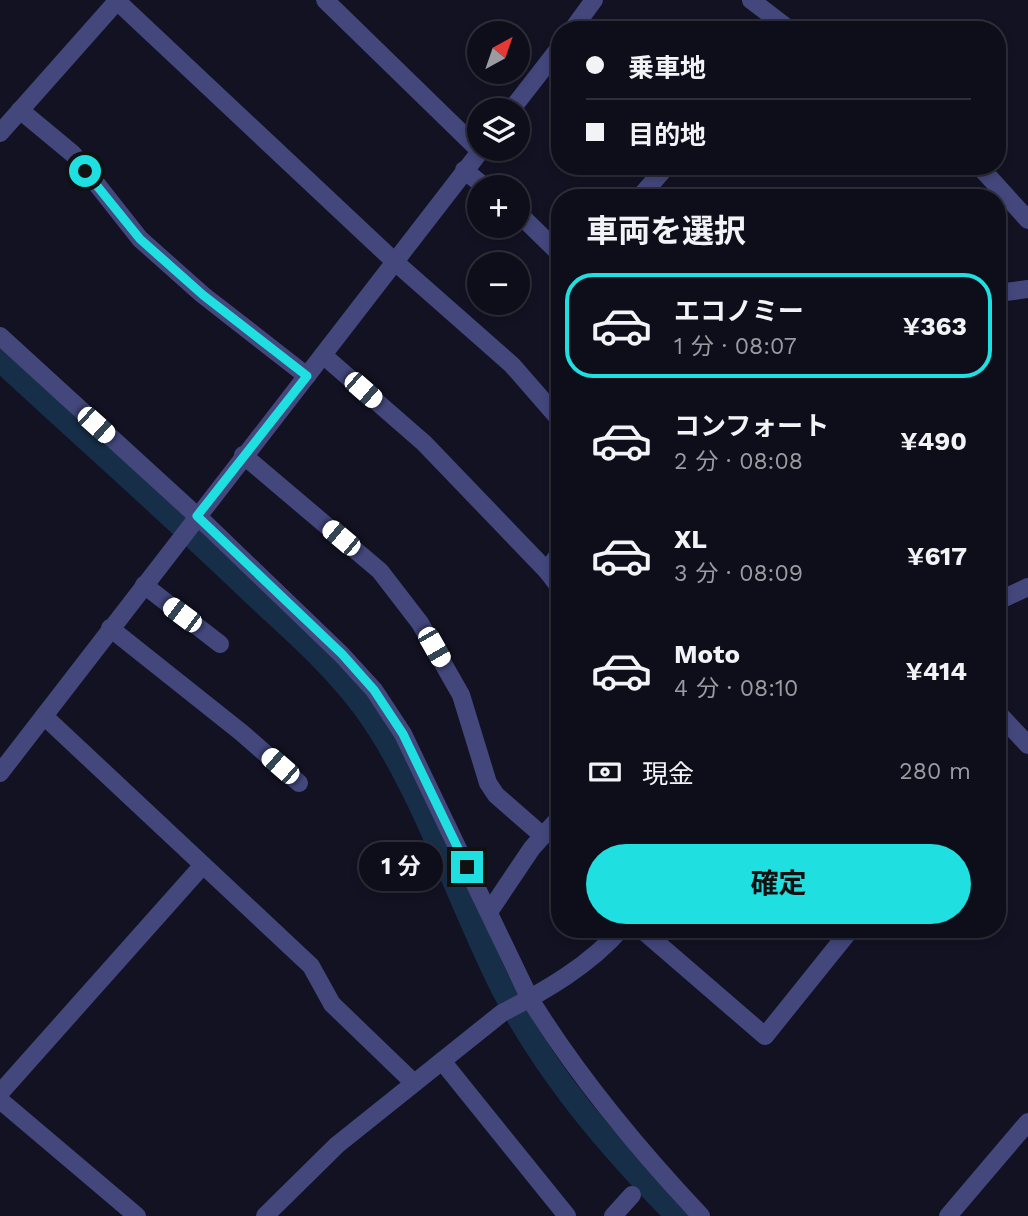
<!DOCTYPE html>
<html lang="ja">
<meta charset="utf-8">
<style>
body{margin:0;font-family:"Work Sans","Noto Sans JP",sans-serif;background:#171723;color:#f1f3f6;height:100vh;display:flex;flex-direction:column;font-size:26px;white-space:nowrap}
*{box-sizing:border-box;margin:0}
p{font-size:23px;color:#9b9ca2}
.icon{flex:none;width:38px;height:38px;fill:none;stroke:currentColor;stroke-width:2;stroke-linecap:round;stroke-linejoin:round}
.map{position:relative;flex:1;overflow:hidden}
.drawer{position:absolute;left:551px;top:189px;width:455px;height:749px;display:flex;flex-direction:column;background:#0e0e1a;border-radius:28px;box-shadow:0 4px 10px #0003,0 0 0 2px #2e2e39}
.drawer>*{flex:none}
.hud{position:absolute;left:551px;top:21px;width:455px;height:154px;border-radius:28px;box-shadow:0 4px 10px #0003,0 0 0 2px #2e2e39;display:grid;align-content:center;height:154px;padding:0 35px;background:#0e0e1a}
.needle{width:46px;rotate:40deg}
.buttons{position:absolute;left:467px;top:21px;display:grid;gap:14px}
.buttons a{display:grid;place-items:center;width:63px;height:63px;border-radius:50%;background:#0e0e1a;box-shadow:0 4px 10px #0003,0 0 0 2px #2e2e39;font-size:35px}
.end{position:absolute;width:32px;height:32px;margin:-16px;border:9px solid #1fdfe0;background:#111;box-shadow:0 0 0 4px #111}
.from{border-radius:50%}
.bubble{position:absolute;height:49px;border-radius:24px;background:#0e0e1a;box-shadow:0 4px 10px #0003,0 0 0 2px #2e2e39;font-size:23px;font-weight:700;line-height:49px;text-align:center}
.car{position:absolute;width:21px;height:42px;margin:-21px -10px;border-radius:9px;box-shadow:0 0 5px 2px #0007;background:linear-gradient(#fff 24%,#345 0 40%,#fff 0 76%,#345 0 86%,#fff 0)}
.hud b{display:flex;align-items:center;gap:24px;height:66px;font-size:26px}
.hud b+b{border-top:2px solid #2e2e39}
.hud i{width:18px;height:18px;background:#f1f3f6}
ul{padding:0;list-style:none}
li{display:flex;align-items:center;gap:21px;height:105px;margin:0 14px 10px;padding:0 21px;border:4px solid transparent;border-radius:28px}
li div{flex:1}
li b{display:block;font-size:26px}
li em{font-style:normal;font-weight:700}
li.active{border-color:#1fdfe0}
li>.icon{width:63px;height:63px;stroke-width:1.5}
h2{padding:0 35px;font-size:32px;line-height:84px}
.pay{display:flex;align-items:center;gap:18px;height:77px;padding:0 35px;font-size:26px}
.pay p{margin-inline-start:auto}
.primary-button{display:flex;gap:14px;margin-top:auto;padding:14px 35px}
.primary-button a{flex:1;height:80px;border-radius:42px;background:#1fdfe0;color:#111;font-size:28px;font-weight:700;line-height:80px;text-align:center}
.map>svg:first-child{display:block}
</style>
<div class="map">
<svg width="1028" height="1216" viewBox="0 0 1028 1216">
<rect width="100%" height="100%" fill="#131223"/>
<g fill="none" stroke-linecap="round" stroke-linejoin="round">
<path stroke="#172e48" stroke-width="23" d="M0,360C83,437 168,512 249,590C288,627 330,662 362,705C421,784 457,899 502,988C547,1075 609,1147 677,1216"/>
<g stroke="#43477c" stroke-width="18">
<polyline points="325,0 480,151"/>
<polyline points="751,0 790,30"/>
<polyline points="117,1 394,261 512,365 560,420"/>
<polyline points="572,30 594,0"/>
<polyline points="20,110 73,154 140,239 203,295 307,376"/>
<polyline points="511,110 560,47"/>
<polyline points="0,133 118,0"/>
<polyline points="979,166 1028,220"/>
<polyline points="464,170 485,187"/>
<polyline points="639,198 665,168"/>
<polyline points="518,213 560,254"/>
<polyline points="998,293 1028,289"/>
<path d="M0,336L208,526L342,655L374,690L403,734L530,999C578,1077 638,1149 701,1216"/>
<polyline points="323,355 424,443 547,571 560,588"/>
<polyline points="243,455 380,571 420,623 461,695 488,783 496,795 543,836"/>
<polyline points="547,571 560,552"/>
<polyline points="144,585 220,644"/>
<polyline points="998,601 1028,587"/>
<polyline points="110,628 242,733 299,783"/>
<polyline points="998,713 1028,745"/>
<polyline points="44,716 311,966 332,1004 414,1083"/>
<polyline points="0,773 482,149"/>
<polyline points="489,912 532,848 560,817"/>
<polyline points="641,929 765,1036 851,929"/>
<polyline points="442,1061 567,1216"/>
<polyline points="0,1093 203,865"/>
<polyline points="0,1100 137,1216"/>
<path d="M265,1216L337,1145L502,1013C545,991 590,965 621,929"/>
<polyline points="613,1216 632,1195"/>
<polyline points="948,1216 1028,1122"/>
</g>
</g>
<g fill="none" stroke-linecap="round" stroke-linejoin="round">
<polyline stroke="#1fdfe0" stroke-width="9" points="85,171 140,239 203,295 307,376 197,516 342,654 374,690 403,734 467,867"/>
</g>
</svg>
<div class="buttons">
<a><svg class="needle" viewBox="-14 -14 28 28"><path d="M0-13l5 13h-10z" fill="#e53935"/><path d="M0 13l5-13h-10z" fill="#9b9ca2"/></svg></a>
<a><svg class="icon" aria-label="layers" viewBox="0 0 24 24"><path d="M12 4l9 5-9 5-9-5zM3 14l9 5 9-5"/></svg></a>
<a>+</a>
<a>−</a>
</div>
<i class="end from" style="left:85px;top:171px"></i>
<i class="end" style="left:467px;top:867px"></i>
<div class="bubble" style="left:359px;top:842px;width:84px">1 分</div>
<i class="car" style="left:363px;top:390px;rotate:131deg"></i>
<i class="car" style="left:96px;top:425px;rotate:132deg"></i>
<i class="car" style="left:341px;top:538px;rotate:310deg"></i>
<i class="car" style="left:182px;top:615px;rotate:307deg"></i>
<i class="car" style="left:434px;top:647px;rotate:150deg"></i>
<i class="car" style="left:280px;top:766px;rotate:311deg"></i>
<div class="hud">
<b><i class="from"></i>乗車地</b>
<b><i></i>目的地</b>
</div>
<section class="drawer">
<h2>車両を選択</h2>
<ul>
<li class="active"><svg class="icon" aria-label="car" viewBox="0 0 24 24"><path d="M5 17H2v-5l4-1 3-4h7l3 4 3 1v5h-3M9 17h6M6 11h13"/><circle cx="7" cy="17" r="2"/><circle cx="17" cy="17" r="2"/></svg><div><b>エコノミー</b><p>1 分 · 08:07</p></div><em>¥363</em></li>
<li><svg class="icon" aria-label="car" viewBox="0 0 24 24"><path d="M5 17H2v-5l4-1 3-4h7l3 4 3 1v5h-3M9 17h6M6 11h13"/><circle cx="7" cy="17" r="2"/><circle cx="17" cy="17" r="2"/></svg><div><b>コンフォート</b><p>2 分 · 08:08</p></div><em>¥490</em></li>
<li><svg class="icon" aria-label="car" viewBox="0 0 24 24"><path d="M5 17H2v-5l4-1 3-4h7l3 4 3 1v5h-3M9 17h6M6 11h13"/><circle cx="7" cy="17" r="2"/><circle cx="17" cy="17" r="2"/></svg><div><b>XL</b><p>3 分 · 08:09</p></div><em>¥617</em></li>
<li><svg class="icon" aria-label="car" viewBox="0 0 24 24"><path d="M5 17H2v-5l4-1 3-4h7l3 4 3 1v5h-3M9 17h6M6 11h13"/><circle cx="7" cy="17" r="2"/><circle cx="17" cy="17" r="2"/></svg><div><b>Moto</b><p>4 分 · 08:10</p></div><em>¥414</em></li>
</ul>
<div class="pay"><svg class="icon" aria-label="cash" viewBox="0 0 24 24"><path d="M3 7h18v10H3z"/><circle cx="12" cy="12" r="2"/></svg>現金<p>280 m</p></div>
<div class="primary-button"><a>確定</a></div>
</section>
</div>
